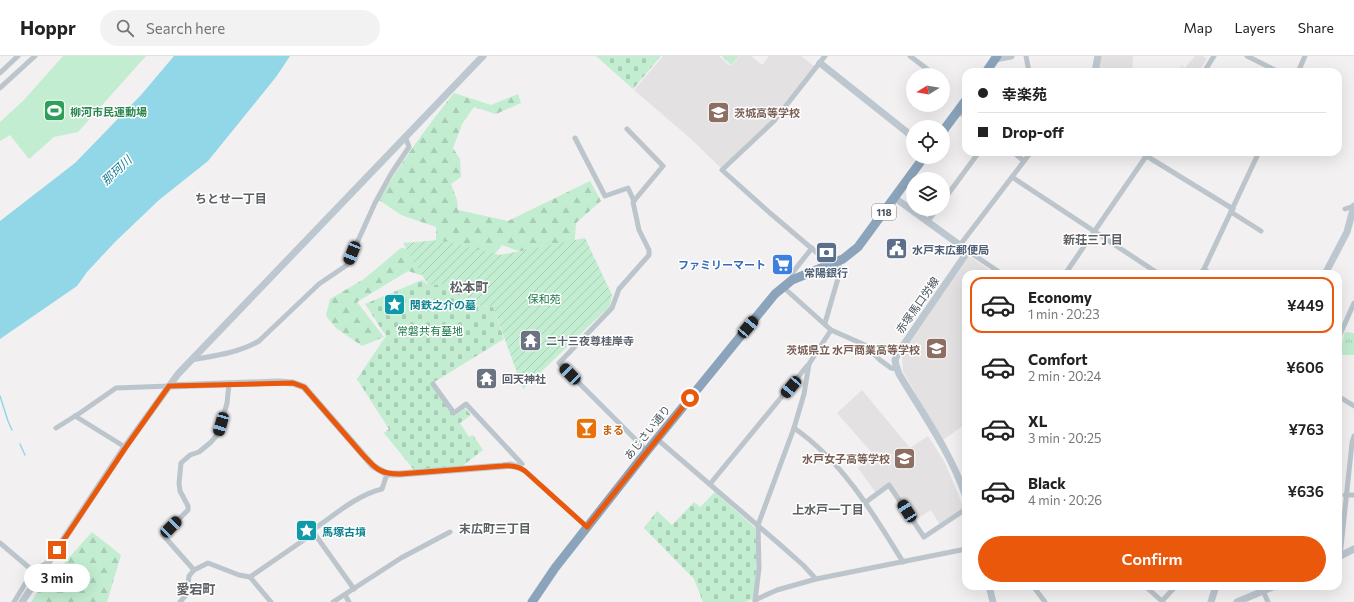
<!DOCTYPE html>
<meta charset="utf-8">
<style>
body{margin:0;font-family:Commissioner,"Noto Sans JP",sans-serif;background:#f2f2f2;color:#222;height:100vh;display:flex;flex-direction:column;font-size:15px;white-space:nowrap}
*{box-sizing:border-box;margin:0}
p{font-size:13px;color:#767676}
.icon{flex:none;width:22px;height:22px;fill:none;stroke:currentColor;stroke-width:2;stroke-linecap:round;stroke-linejoin:round}
.map{position:relative;flex:1;overflow:hidden}
.panel{position:absolute;left:962px;top:214px;width:380px;height:320px;display:flex;flex-direction:column;background:#fff;border-radius:12px;box-shadow:0 4px 16px #0002}
.panel>*{flex:none}
.banner{position:absolute;left:962px;top:12px;width:380px;height:88px;border-radius:12px;box-shadow:0 4px 16px #0002;display:grid;align-content:center;height:88px;padding:0 16px;background:#fff}
.needle{width:26px;rotate:259deg}
.fabs{position:absolute;left:906px;top:12px;display:grid;gap:8px}
.fabs a{display:grid;place-items:center;width:44px;height:44px;border-radius:50%;background:#fff;box-shadow:0 4px 16px #0002;font-size:20px}
.end{position:absolute;width:18px;height:18px;margin:-9px;border:5px solid #ea580c;background:#fff;box-shadow:0 0 0 2px #fff}
.from{border-radius:50%}
.bubble{position:absolute;height:28px;border-radius:14px;background:#fff;box-shadow:0 4px 16px #0002;font-size:13px;font-weight:600;line-height:28px;text-align:center}
.car{position:absolute;width:12px;height:24px;margin:-12px -6px;border-radius:5px;box-shadow:0 0 3px 1px #0007;background:linear-gradient(#222 24%,#8ab4d8 0 40%,#222 0 76%,#8ab4d8 0 86%,#222 0)}
.banner b{display:flex;align-items:center;gap:14px;height:38px;font-size:15px}
.banner b+b{border-top:1px solid #e0e0e0}
.banner i{width:10px;height:10px;background:#222}
ul{padding:7px 0 0;list-style:none}
li{display:flex;align-items:center;gap:12px;height:56px;margin:0 8px 6px;padding:0 8px;border:2px solid transparent;border-radius:12px}
li div{flex:1}
li b{display:block;font-size:15px}
li em{font-style:normal;font-weight:600}
li.on{border-color:#ea580c}
li>.icon{width:36px;height:36px;stroke-width:1.5}
.button{display:flex;gap:8px;margin-top:auto;padding:8px 16px}
.button a{flex:1;height:46px;border-radius:24px;background:#ea580c;color:#fff;font-size:16px;font-weight:600;line-height:46px;text-align:center}
header{display:flex;align-items:center;gap:24px;box-sizing:border-box;height:56px;padding:0 20px;background:#fff;border-bottom:1px solid #e0e0e0}
header strong{font-size:19px}
nav{display:flex;gap:22px;margin-inline-start:auto;font-size:14px}
.search{width:280px;height:36px;background:#f2f2f2;display:flex;align-items:center;gap:10px;box-sizing:border-box;padding:0 14px;border-radius:22px;color:#767676;font-size:15px}
.map>svg:first-child{display:block}
</style>
<header>
<strong>Hoppr</strong>
<div class="search"><svg class="icon" aria-label="search" viewBox="0 0 24 24"><circle cx="10" cy="10" r="6"/><path d="M15 15l6 6"/></svg>Search here</div>
<nav><a>Map</a><a>Layers</a><a>Share</a></nav>
</header>
<div class="map">
<svg width="1354" height="546" viewBox="0 0 1354 546">
<defs>
<pattern id="grass-tufts" width="24" height="20" patternUnits="userSpaceOnUse"><rect width="24" height="20" fill="#c2edd1"/><path d="M3 7l-1-3M5 7V3M7 7l1-3M15 17l-1-3M17 17v-4M19 17l1-3" fill="none" stroke="#a8cdb6"/></pattern>
<pattern id="forest-firs" width="22" height="20" patternUnits="userSpaceOnUse"><rect width="22" height="20" fill="#c2edd1"/><path d="M5 1l3.5 6h-7zM16 11l3.5 6h-7z" fill="#a8cdb6"/></pattern>
<pattern id="cemetery-stones" width="16" height="16" patternUnits="userSpaceOnUse"><rect width="16" height="16" fill="#c2edd1"/><path d="M2 7V4a2 2 0 0 1 4 0v3zM10 15v-3a2 2 0 0 1 4 0v3z" fill="#a8cdb6"/></pattern>
<pattern id="garden-furrows" width="10" height="10" patternUnits="userSpaceOnUse"><rect width="10" height="10" fill="#c2edd1"/><path d="M-1 1l2-2M0 10L10 0M9 11l2-2" fill="none" stroke="#a8cdb6"/></pattern>
</defs>
<rect width="100%" height="100%" fill="#f2f0f0"/>
<g fill="#e3e1e1">
<polygon points="663,0 719,0 730,10 740,0 751,0 762,9 769,0 801,0 815,11 772,64 721,112 691,83 634,34"/>
<polygon points="1101,0 1133,0 1132,16 1098,16"/>
<polygon points="1195,0 1203,0 1207,3 1198,16 1177,16 1181,10 1185,12"/>
<polygon points="969,200 995,218 966,218 966,371 964,369 943,384 903,316 902,301 909,285"/>
<polygon points="862,334 910,392 928,380 944,405 954,428 964,453 940,469 931,454 915,464 890,427 876,437 858,412 873,398 837,357"/>
</g>
<polygon fill="url(#grass-tufts)" points="1345,276 1354,277 1354,299 1338,299"/>
<g fill="url(#forest-firs)">
<path d="M454,37L491,49L518,38L521,47L496,58L474,51L462,68L453,92L460,103L461,121L451,128L457,144L458,154L508,165L590,125L601,145L576,167L574,195L527,198L502,189L490,204L458,222L424,220L408,215L357,246L384,281L362,290L336,272L326,260L330,243L364,223L401,192L436,194V171L401,159L379,144C401,106 427,71 454,37Z"/>
<polygon points="92,476 121,499 107,546 31,546 36,538"/>
</g>
<g fill="url(#cemetery-stones)">
<polygon points="596,0 661,0 633,33"/>
<polygon points="722,0 739,0 731,9"/>
<polygon points="422,224 428,229 456,227 466,248 493,251 504,283 431,328 455,360 465,352 471,359 460,367 469,381 473,379 483,394 461,411 414,414 384,377 389,373 357,323 386,280 365,248"/>
<polygon points="715,436 755,472 757,501 754,542 746,546 703,546 694,523 644,472 657,455 672,469 694,446 700,451"/>
</g>
<polygon fill="url(#garden-furrows)" points="585,182 612,239 610,250 523,333 493,251 466,248 456,227 428,229 403,187 440,184 500,199"/>
<polygon fill="#c2edd1" points="63,0 146,0 78,76 54,81 29,103 10,79 0,85 0,66 24,44"/>
<polygon fill="#91d7e7" points="174,0 290,0 276,21 208,105 159,144 115,186 87,216 77,230 0,283 0,165 75,107 141,39"/>
<g fill="none" stroke-linecap="round" stroke-linejoin="round">
<g stroke="#91d7e7" stroke-width="1.5">
<polyline points="0,340 8,365 12,374"/>
<polyline points="20,388 25,399"/>
</g>
<g stroke="#bcc5cc" stroke-width="5">
<polyline points="825,0 774,65 722,114 770,157 830,208"/>
<polyline points="910,0 935,19"/>
<polyline points="1026,0 1029,16"/>
<polyline points="1247,0 1279,16"/>
<polyline points="1204,16 1214,0"/>
<polyline points="1298,16 1305,0"/>
<polyline points="0,17 18,0"/>
<polyline points="0,32 35,0"/>
<polyline points="958,55 966,61"/>
<polyline points="627,73 663,110 633,146 639,174 649,194 649,199 619,233 612,252 559,307 647,395"/>
<polyline points="575,82 605,140 628,132 634,145"/>
<polyline points="1013,96 1024,105"/>
<polyline points="1140,96 1233,153"/>
<polyline points="1012,121 1159,218"/>
<polyline points="943,145 979,96"/>
<polyline points="1345,153 1354,150"/>
<polyline points="1231,156 1261,175"/>
<polyline points="928,165 937,153"/>
<polyline points="960,189 1031,96"/>
<polyline points="968,195 1002,218"/>
<polyline points="1204,213 1210,218"/>
<polyline points="1065,218 1149,96"/>
<polyline points="1200,218 1204,213 1259,96"/>
<polyline points="792,224 793,216 812,192"/>
<polyline points="783,231 831,274 865,289 880,304 891,312 897,313"/>
<polyline points="825,267 839,219 840,214 838,205"/>
<polyline points="1338,283 1354,247"/>
<path d="M191,304C213,300 239,297 259,285L319,228L347,209L375,147L391,118L409,91L405,80"/>
<polyline points="433,328 454,357 466,348 522,408"/>
<polyline points="1338,340 1354,350"/>
<polyline points="75,360 125,391"/>
<polyline points="56,372 80,357 116,332 169,330"/>
<path d="M794,372C843,406 873,457 903,506"/>
<polyline points="657,383 777,486 803,509 816,523"/>
<polyline points="518,411 525,415 587,471"/>
<polyline points="710,428 807,310"/>
<polyline points="1345,439 1354,439"/>
<polyline points="866,446 889,429 924,481 966,453"/>
<polyline points="314,477 354,533"/>
<polyline points="0,487 33,515"/>
<polyline points="1340,500 1352,387 1354,380"/>
<polyline points="194,514 163,479 188,454 188,450 180,435 179,427 181,407 190,399 199,396 210,387 219,377 227,347 229,328"/>
<polyline points="1033,530 1045,546"/>
<polyline points="1145,530 1163,546"/>
<polyline points="1263,535 1268,546"/>
<polyline points="345,539 349,546"/>
<polyline points="755,544 777,534 816,523 966,493"/>
<polyline points="1162,545 1176,530"/>
<polyline points="14,546 33,515 47,507"/>
<polyline points="180,546 187,538 189,520 194,514 208,507 239,519 250,521"/>
<path d="M271,546L250,521L314,477V473C336,458 357,439 382,433L387,418"/>
<polyline points="333,546 401,502 450,476"/>
<polyline points="755,546 759,512 758,469 794,372 804,338 809,308 831,274"/>
</g>
<g stroke="#bdc7d0" stroke-width="7">
<polyline points="995,3 1011,0"/>
<polyline points="820,7 913,81"/>
<polyline points="1095,16 1098,0"/>
<path d="M895,142L968,195L898,297L895,304L896,309L899,318C923,358 951,397 966,441"/>
<polyline points="1325,218 1347,176 1354,150"/>
<polyline points="169,330 278,326 293,327 304,331 373,410 387,418 400,418 502,410 511,409 518,411"/>
<polyline points="1338,501 1354,493"/>
<polyline points="989,530 993,546"/>
<polyline points="22,546 125,391 178,318 483,0"/>
<polyline points="1211,546 1216,530"/>
<polyline points="1237,546 1275,530"/>
</g>
<g stroke="#8ba4bb" stroke-width="9">
<polyline points="986,16 997,0"/>
<polyline points="943,75 966,44"/>
<polyline points="532,546 555,512 647,395 775,238 792,224 843,203 858,191 924,101"/>
</g>
</g>
<g fill="none" stroke-linecap="round" stroke-linejoin="round">
<path stroke="#ea580c" stroke-width="5" d="M57,494L126,391L169,330L293,327L304,331L363,399C376,413 380,418 400,418L502,410C511,409 518,410 525,415L587,471L690,342"/>
</g>
<defs>
<symbol id="stadium-square" viewBox="-11 -11 22 22"><rect x="-9" y="-9" width="18" height="18" rx="4" fill="#2e9e5b" stroke="#fff"/><path d="M0-5a6.5 5 0 1 0 0 10a6.5 5 0 1 0 0-10ZM-3.5-1.8h7v3.6h-7Z" fill="#fff"/></symbol>
<symbol id="school-square" viewBox="-11 -11 22 22"><rect x="-9" y="-9" width="18" height="18" rx="4" fill="#8d6e63" stroke="#fff"/><path d="M0-5L7-2L0 1L-7-2ZM-4 1L0 2.5L4 1V4Q0 6-4 4Z" fill="#fff"/></symbol>
<symbol id="civic-square" viewBox="-11 -11 22 22"><rect x="-9" y="-9" width="18" height="18" rx="4" fill="#5c6f8a" stroke="#fff"/><path d="M-.6-6.5H3V-4.5H.6V-3L4-1V1h2V6H-6V1h2V-1L-.6-3ZM-1.2 2.5V6h2.4V2.5Z" fill="#fff"/></symbol>
<symbol id="bank-square" viewBox="-11 -11 22 22"><rect x="-9" y="-9" width="18" height="18" rx="4" fill="#5c6f8a" stroke="#fff"/><path d="M-6-4H6V4H-6ZM0-2.3a2.3 2.3 0 1 0 0 4.6a2.3 2.3 0 1 0 0-4.6Z" fill="#fff"/></symbol>
<symbol id="supermarket-square" viewBox="-11 -11 22 22"><rect x="-9" y="-9" width="18" height="18" rx="4" fill="#3f7fe0" stroke="#fff"/><path d="M-6-5.5h2.5l.6 2H6L4.5 2H-2.5L-4.4-4H-6ZM-1.5 3.2a1.3 1.3 0 1 0 .1 0ZM3 3.2a1.3 1.3 0 1 0 .1 0Z" fill="#fff"/></symbol>
<symbol id="sight-square" viewBox="-11 -11 22 22"><rect x="-9" y="-9" width="18" height="18" rx="4" fill="#0f9aa8" stroke="#fff"/><path d="M0-6L1.8-2.2L6-1.7L2.9 1.2L3.7 5.4L0 3.3L-3.7 5.4L-2.9 1.2L-6-1.7L-1.8-2.2Z" fill="#fff"/></symbol>
<symbol id="temple-square" viewBox="-11 -11 22 22"><rect x="-9" y="-9" width="18" height="18" rx="4" fill="#6b7280" stroke="#fff"/><path d="M0-6L5-2H3V0L6.5 2.5H4V6H1.5V3h-3V6H-4V2.5H-6.5L-3 0V-2H-5Z" fill="#fff"/></symbol>
<symbol id="bar-square" viewBox="-11 -11 22 22"><rect x="-9" y="-9" width="18" height="18" rx="4" fill="#e8710a" stroke="#fff"/><path d="M-6-5H6L.8 .8V4.5H3.5V6h-7V4.5H-.8V.8Z" fill="#fff"/></symbol>
</defs>
<g fill-rule="evenodd">
<use href="#stadium-square" x="42" y="42" width="25" height="25"/>
<use href="#school-square" x="706" y="44" width="25" height="25"/>
<use href="#civic-square" x="884" y="180" width="25" height="25"/>
<use href="#bank-square" x="814" y="184" width="25" height="25"/>
<use href="#supermarket-square" x="770" y="196" width="25" height="25"/>
<use href="#sight-square" x="382" y="236" width="25" height="25"/>
<use href="#temple-square" x="518" y="272" width="25" height="25"/>
<use href="#school-square" x="924" y="280" width="25" height="25"/>
<use href="#temple-square" x="474" y="310" width="25" height="25"/>
<use href="#bar-square" x="574" y="360" width="25" height="25"/>
<use href="#school-square" x="892" y="390" width="25" height="25"/>
<use href="#sight-square" x="294" y="462" width="25" height="25"/>
</g>
<g text-anchor="middle" dominant-baseline="central" stroke-width="3" stroke-linejoin="round" paint-order="stroke">
<rect fill="#fff" stroke="#80878d" stroke-width="1" x="872" y="148" width="24" height="16" rx="3"/>
<g font-size="10" font-weight="bold" fill="#49545c">
<text x="884" y="156">118</text>
</g>
<g font-size="11" font-weight="bold" fill="#27864d" stroke="#fff" text-anchor="start">
<text x="70" y="55">柳河市民運動場</text>
</g>
<g font-size="11" font-weight="bold" fill="#785e54" stroke="#fff" text-anchor="end">
<text x="734" y="56" text-anchor="start">茨城高等学校</text>
<text x="920" y="293">茨城県立 水戸商業高等学校</text>
<text x="890" y="402">水戸女子高等学校</text>
</g>
<g font-size="11" font-weight="bold" fill="#4e5e75" stroke="#fff" text-anchor="start">
<text x="912" y="193">水戸末広郵便局</text>
<text x="826" y="216" text-anchor="middle">常陽銀行</text>
</g>
<g font-size="11" font-weight="bold" fill="#366cbe" stroke="#fff" text-anchor="end">
<text x="766" y="208">ファミリーマート</text>
</g>
<g font-size="11" fill="#1d7a49" stroke="#fff">
<text x="544" y="242">保和苑</text>
<text x="430" y="274">常磐共有墓地</text>
</g>
<g font-size="11" font-weight="bold" fill="#0d838f" stroke="#fff" text-anchor="start">
<text x="410" y="248">関鉄之介の墓</text>
<text x="322" y="475">馬塚古墳</text>
</g>
<g font-size="11" fill="#49545c" stroke="#fff">
<text transform="translate(917 249) rotate(-55)">赤塚馬口労線</text>
<text transform="translate(647 376) rotate(-51)">あじさい通り</text>
</g>
<g font-size="11" font-weight="bold" fill="#5b616d" stroke="#fff" text-anchor="start">
<text x="546" y="284">二十三夜尊桂岸寺</text>
<text x="502" y="322">回天神社</text>
</g>
<g font-size="11" font-weight="bold" fill="#c56008" stroke="#fff" text-anchor="start">
<text x="602" y="373">まる</text>
</g>
<g font-size="12" font-style="italic" fill="#167d94" stroke="#fff">
<text transform="translate(116 114) rotate(-43)">那珂川</text>
</g>
<g font-size="12" font-weight="bold" fill="#5d6064" stroke="#fff">
<text x="231" y="142">ちとせ一丁目</text>
<text x="1093" y="183">新荘三丁目</text>
<text x="828" y="453">上水戸一丁目</text>
<text x="495" y="472">末広町三丁目</text>
</g>
<g font-size="13" font-weight="bold" fill="#5d6064" stroke="#fff">
<text x="469" y="231">松本町</text>
<text x="196" y="533">愛宕町</text>
</g>
</g>
</svg>
<div class="fabs">
<a><svg class="needle" viewBox="-14 -14 28 28"><path d="M0-13l5 13h-10z" fill="#e53935"/><path d="M0 13l5-13h-10z" fill="#767676"/></svg></a>
<a><svg class="icon" aria-label="locate" viewBox="0 0 24 24"><circle cx="12" cy="12" r="6"/><path d="M12 2v4M12 18v4M2 12h4M18 12h4"/></svg></a>
<a><svg class="icon" aria-label="layers" viewBox="0 0 24 24"><path d="M12 4l9 5-9 5-9-5zM3 14l9 5 9-5"/></svg></a>
</div>
<i class="end from" style="left:690px;top:342px"></i>
<i class="end" style="left:57px;top:494px"></i>
<div class="bubble" style="left:24px;top:508px;width:66px">3 min</div>
<i class="car" style="left:352px;top:197px;rotate:202deg"></i>
<i class="car" style="left:748px;top:271px;rotate:40deg"></i>
<i class="car" style="left:570px;top:318px;rotate:315deg"></i>
<i class="car" style="left:791px;top:331px;rotate:220deg"></i>
<i class="car" style="left:221px;top:368px;rotate:196deg"></i>
<i class="car" style="left:907px;top:455px;rotate:327deg"></i>
<i class="car" style="left:171px;top:471px;rotate:45deg"></i>
<div class="banner">
<b><i class="from"></i>幸楽苑</b>
<b><i></i>Drop-off</b>
</div>
<section class="panel">
<ul>
<li class="on"><svg class="icon" aria-label="car" viewBox="0 0 24 24"><path d="M5 17H2v-5l4-1 3-4h7l3 4 3 1v5h-3M9 17h6M6 11h13"/><circle cx="7" cy="17" r="2"/><circle cx="17" cy="17" r="2"/></svg><div><b>Economy</b><p>1 min · 20:23</p></div><em>¥449</em></li>
<li><svg class="icon" aria-label="car" viewBox="0 0 24 24"><path d="M5 17H2v-5l4-1 3-4h7l3 4 3 1v5h-3M9 17h6M6 11h13"/><circle cx="7" cy="17" r="2"/><circle cx="17" cy="17" r="2"/></svg><div><b>Comfort</b><p>2 min · 20:24</p></div><em>¥606</em></li>
<li><svg class="icon" aria-label="car" viewBox="0 0 24 24"><path d="M5 17H2v-5l4-1 3-4h7l3 4 3 1v5h-3M9 17h6M6 11h13"/><circle cx="7" cy="17" r="2"/><circle cx="17" cy="17" r="2"/></svg><div><b>XL</b><p>3 min · 20:25</p></div><em>¥763</em></li>
<li><svg class="icon" aria-label="car" viewBox="0 0 24 24"><path d="M5 17H2v-5l4-1 3-4h7l3 4 3 1v5h-3M9 17h6M6 11h13"/><circle cx="7" cy="17" r="2"/><circle cx="17" cy="17" r="2"/></svg><div><b>Black</b><p>4 min · 20:26</p></div><em>¥636</em></li>
</ul>
<div class="button"><a>Confirm</a></div>
</section>
</div>
